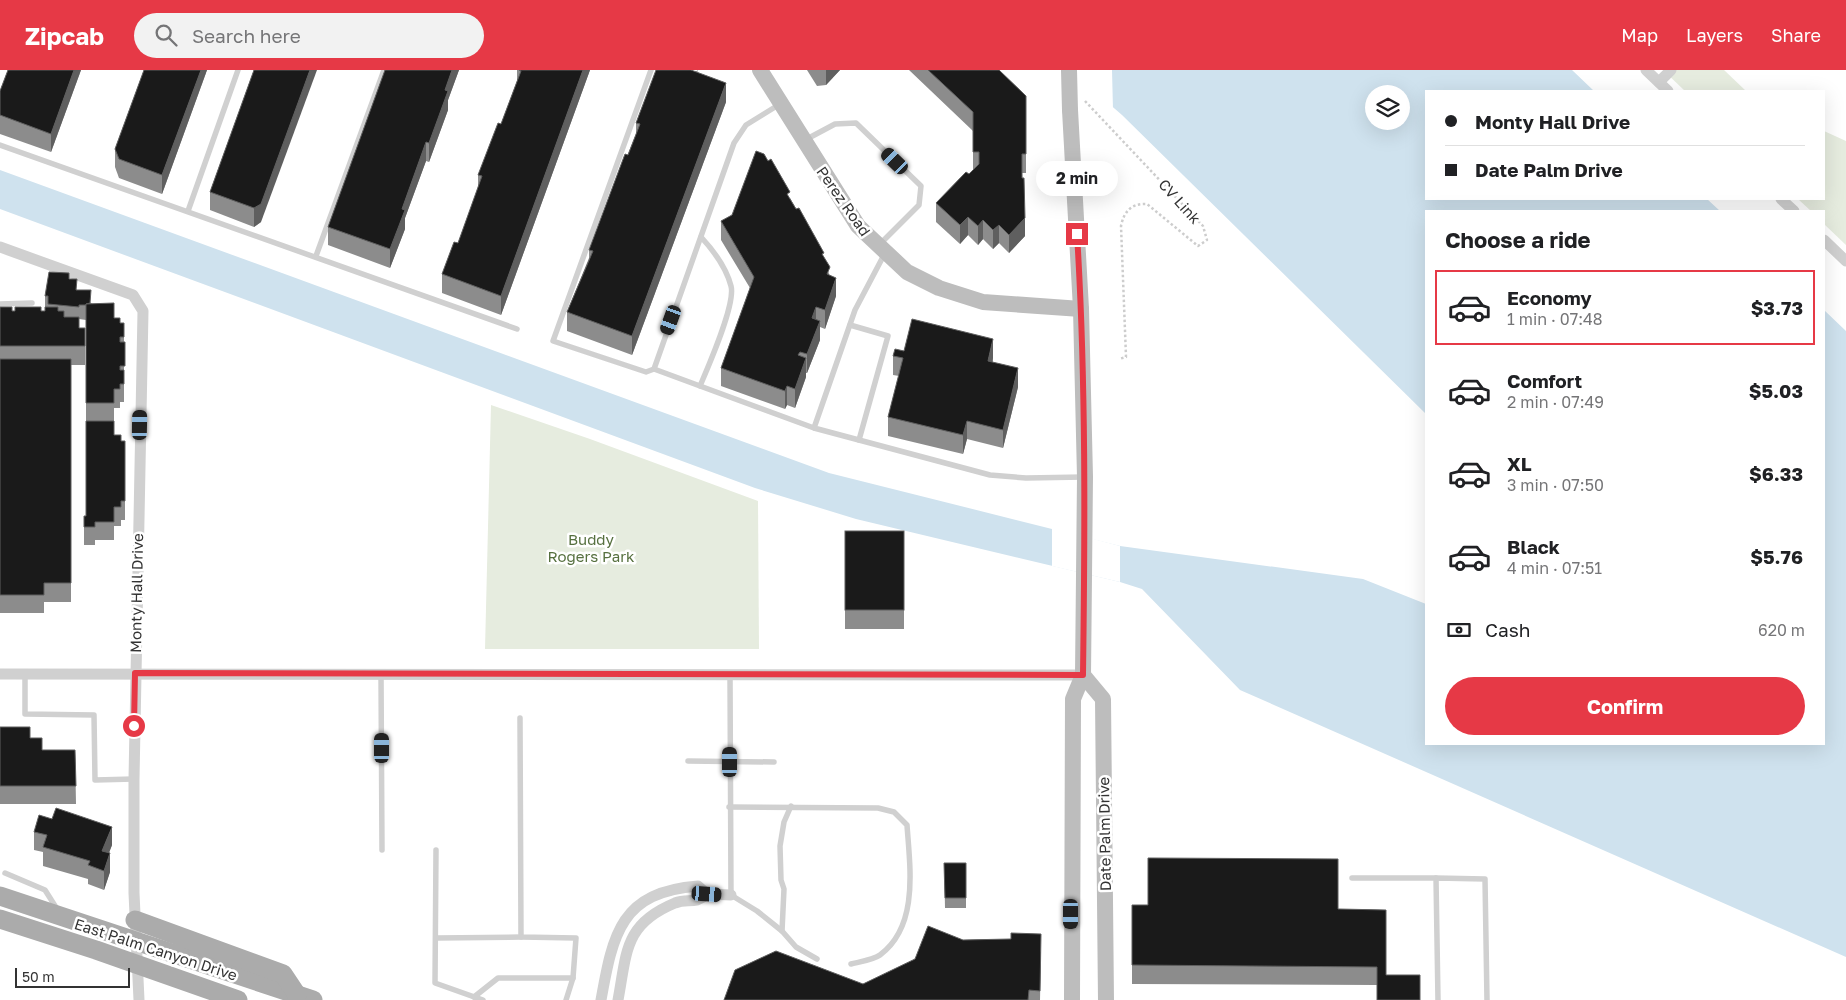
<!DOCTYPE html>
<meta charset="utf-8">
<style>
body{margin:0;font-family:"Golos Text",sans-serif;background:#f2f2f2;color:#202124;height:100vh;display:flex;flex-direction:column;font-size:19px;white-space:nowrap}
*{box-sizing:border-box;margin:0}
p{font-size:16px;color:#757577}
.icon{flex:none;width:28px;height:28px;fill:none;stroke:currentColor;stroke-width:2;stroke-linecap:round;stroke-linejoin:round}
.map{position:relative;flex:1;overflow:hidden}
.panel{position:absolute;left:1425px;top:140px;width:400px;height:535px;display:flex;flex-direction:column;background:#fff;border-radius:0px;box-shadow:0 5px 20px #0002}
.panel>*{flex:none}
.guide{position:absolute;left:1425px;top:20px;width:400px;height:110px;border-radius:0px;box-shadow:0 5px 20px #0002;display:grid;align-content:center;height:110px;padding:0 20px;background:#fff}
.fabs{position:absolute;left:1365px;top:15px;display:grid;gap:10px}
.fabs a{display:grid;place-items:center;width:45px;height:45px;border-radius:50%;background:#fff;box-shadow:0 5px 20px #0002;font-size:25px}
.scale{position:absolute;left:15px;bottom:12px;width:115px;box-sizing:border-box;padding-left:5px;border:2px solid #333;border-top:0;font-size:14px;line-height:18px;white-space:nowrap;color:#333;-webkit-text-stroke:4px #fff;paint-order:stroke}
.end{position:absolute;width:22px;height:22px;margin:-11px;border:6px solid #e63946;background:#fff;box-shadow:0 0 0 2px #fff}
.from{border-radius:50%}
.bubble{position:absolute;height:35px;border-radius:18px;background:#fff;box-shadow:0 5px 20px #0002;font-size:16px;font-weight:700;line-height:35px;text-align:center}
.car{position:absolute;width:15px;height:30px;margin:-15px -8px;border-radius:6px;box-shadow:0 0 4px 1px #0007;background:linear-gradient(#222 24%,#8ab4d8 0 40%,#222 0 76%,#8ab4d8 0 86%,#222 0)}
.guide b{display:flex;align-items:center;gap:18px;height:48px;font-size:19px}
.guide b+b{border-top:1px solid #e0e0e0}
.guide i{width:12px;height:12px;background:#202124}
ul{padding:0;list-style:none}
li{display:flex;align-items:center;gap:15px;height:75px;margin:0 10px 8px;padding:0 10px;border:2px solid transparent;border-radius:0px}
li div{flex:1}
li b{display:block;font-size:19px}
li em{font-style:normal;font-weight:700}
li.on{border-color:#e63946}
li>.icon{width:45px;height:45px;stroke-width:1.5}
h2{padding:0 20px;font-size:22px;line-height:60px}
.pay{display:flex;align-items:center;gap:12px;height:55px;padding:0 20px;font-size:19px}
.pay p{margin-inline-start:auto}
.primary-button{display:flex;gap:10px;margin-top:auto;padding:10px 20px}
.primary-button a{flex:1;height:58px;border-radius:30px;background:#e63946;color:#fff;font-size:20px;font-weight:700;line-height:58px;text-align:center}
header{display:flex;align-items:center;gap:30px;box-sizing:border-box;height:70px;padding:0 25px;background:#e63946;color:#fff}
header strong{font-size:24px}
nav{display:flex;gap:28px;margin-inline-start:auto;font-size:18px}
.search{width:350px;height:45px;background:#f2f2f2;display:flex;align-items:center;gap:12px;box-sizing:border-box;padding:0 18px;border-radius:28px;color:#757577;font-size:19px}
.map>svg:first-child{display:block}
</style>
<header>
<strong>Zipcab</strong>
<div class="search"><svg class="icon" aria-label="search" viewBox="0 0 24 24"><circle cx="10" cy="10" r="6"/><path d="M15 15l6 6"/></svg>Search here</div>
<nav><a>Map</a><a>Layers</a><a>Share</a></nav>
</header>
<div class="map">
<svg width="1846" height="930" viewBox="0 0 1846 930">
<rect width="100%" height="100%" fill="#fff"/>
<g fill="#e6ecdf">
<polygon points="1663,0 1724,0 1746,21 1685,21"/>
<polygon points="1824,61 1846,71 1846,175 1824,154 1824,141 1811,141 1798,129 1824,129"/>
<polygon points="491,335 590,369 758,431 759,579 485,579"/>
</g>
<g fill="#cfe2ee" fill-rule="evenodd">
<path d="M1070,0H1572L1594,21H1426V129H1707L1720,141H1426V344L1122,45ZM1374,24H1401V51H1374Z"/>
<polygon points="0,100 829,403 1120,476 1363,509 1426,534 1426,674 1824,674 1824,240 1846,261 1846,887 1240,620 1142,519 1120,512 856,449 755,418 0,139"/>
</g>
<g fill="#fff">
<polygon points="1067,0 1112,0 1113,40 1068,2"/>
<polygon points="1052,458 1120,476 1120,512 1052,496"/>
</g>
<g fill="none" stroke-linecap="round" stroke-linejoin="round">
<path stroke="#cdcdcd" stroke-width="2.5" stroke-dasharray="2.5 2.5" stroke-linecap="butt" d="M1085,31L1203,156L1207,170L1198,176L1147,134C1132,133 1124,141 1121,156L1126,287L1119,289"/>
<g stroke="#d0d0d0" stroke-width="5.5">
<polyline points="651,0 553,271 646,302 654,299 734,73 746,55 780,34"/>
<polyline points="805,70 835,54 856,53 921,116 919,135 879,175"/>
<polyline points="0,75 517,259"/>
<polyline points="188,141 238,0"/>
<polyline points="885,183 855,240 814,358 990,405 1026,408 1084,407"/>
<polyline points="316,186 384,0"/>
<polyline points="0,234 32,233"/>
<polyline points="850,255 888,266 859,370"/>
<polyline points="654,299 814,358"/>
<path d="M700,316C708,297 736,234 731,216C726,197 714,181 701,167"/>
<polyline points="381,603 382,780"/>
<polyline points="25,604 25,644 94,645 95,710 134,709"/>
<polyline points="730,604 731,825 757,841 782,861 796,877 817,889"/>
<polyline points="520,648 521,867 576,868 573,908 566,930"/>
<polyline points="688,691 774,692"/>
<path d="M729,737L878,738L894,742L907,755C910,798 919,856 880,885C873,890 859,892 851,894"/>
<polyline points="436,780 435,913 483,930"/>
<polyline points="5,803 45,820 57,839"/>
<polyline points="1352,808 1436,808"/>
<polyline points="782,861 784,819 781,810 780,776 784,752 791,736"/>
<polyline points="436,868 521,867"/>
<polyline points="474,927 498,908 573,908"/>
<polyline points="1438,930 1436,808 1485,809 1487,930"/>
</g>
<g stroke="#d0d0d0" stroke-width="11">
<polyline points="1646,0 1668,21"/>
<polyline points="1659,12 1671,0"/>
<polyline points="1781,129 1794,141"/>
<polyline points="1824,170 1846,191"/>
<polyline points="0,177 133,225 143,241 134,709 134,823 139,930"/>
<polyline points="0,604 1083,605"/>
<path d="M601,930C613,863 621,822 698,816L707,824L731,825"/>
<path d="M618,930C627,882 624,854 675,833C688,828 695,835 707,824"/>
</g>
<g stroke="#bdbdbd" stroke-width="16">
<polyline points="760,0 858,156 907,202 939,218 983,232 1081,239"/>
<polyline points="1070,40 1081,239 1085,407 1083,605 1073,629 1072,930"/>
<polyline points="1083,605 1103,629 1106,930"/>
</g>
<g stroke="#ababab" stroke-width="19">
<polyline points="0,826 313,930"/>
<polyline points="0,849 96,880 238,930"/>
<polyline points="135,850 283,904 297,925"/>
</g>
<polyline stroke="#bdbdbd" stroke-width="16" points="1069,0 1070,40"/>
</g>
<g fill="#8c8c8c">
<polygon points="8,0 81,0 51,82 0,64 0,21"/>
<polygon points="144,0 207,0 162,124 119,108 115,97 115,79"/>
<polygon points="254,0 261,152 254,157 210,140 210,122"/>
<polygon points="385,0 459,0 448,30 448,40 429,92 426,91 405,148 405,159 390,198 328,175 328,157"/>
<polygon points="517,0 590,0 501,245 442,223 442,204 458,173 478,118 478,105 501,54 517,11"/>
<polygon points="698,0 697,3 726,32 632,285 567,261 567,242 589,188 589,180 636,64 636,53"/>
<polygon points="807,0 840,0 826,15 817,16"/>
<polygon points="909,0 999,0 1026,26 1026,103 1022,103 1025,166 1009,183 999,173 993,179 983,169 978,175 968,165 960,174 936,152 936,133 973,100 973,61"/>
<polygon points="790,128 824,188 836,226 825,259 820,257 820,270 807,303 806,303 806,307 795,338 787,335 785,339 721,316 721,298 750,218 721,170 721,151"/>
<polygon points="69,209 77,220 91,233 114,248 120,253 124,253 124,332 120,332 120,338 114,338 114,365 121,371 125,371 125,450 121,450 121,456 114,456 114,470 95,470 95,475 84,475 84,446 86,446 86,250 79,249 79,258 85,258 85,295 71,295 71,532 44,532 44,543 0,543 0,237 12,241 45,241 45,226"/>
<polygon points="904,281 993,288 993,292 1018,317 1003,378 967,369 963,384 888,366 888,347 899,306 893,305 893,286"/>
<rect x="845" y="461" width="59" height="98"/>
<polygon points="0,657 30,668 42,680 75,680 76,734 0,734"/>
<polygon points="34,762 112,775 109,783 110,802 104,820 88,814 88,809 43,796 43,782 34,780"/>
<polygon points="944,793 966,793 966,838 945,838"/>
<polygon points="1132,835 1338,839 1386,840 1377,915 1132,914"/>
<polygon points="1011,863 1041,882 1040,930 724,930 863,914 963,870 1011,869"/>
</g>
<g fill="#5f5f5f">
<polygon points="74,0 81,0 51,82 51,64"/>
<polygon points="201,0 207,0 162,124 162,105"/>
<polygon points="310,0 317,0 261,152 254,157 254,138"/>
<polygon points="452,0 459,0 448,30 448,40 429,92 429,73 445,20"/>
<polygon points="583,0 590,0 501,245 501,226"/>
<polygon points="826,0 840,0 826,15"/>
<polygon points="726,13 726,32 632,285 632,266"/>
<polygon points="426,72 426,91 405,148 405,159 390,198 390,179 402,139"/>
<polygon points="968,147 968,165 960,174 960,155"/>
<polygon points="1025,148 1025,166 1009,183 1009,165"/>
<polygon points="983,150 983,169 978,175 978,156"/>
<polygon points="999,155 999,173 993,179 993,160"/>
<polygon points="836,208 836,226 825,259 825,240"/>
<polygon points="816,237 816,255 812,248"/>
<polygon points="820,251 820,270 807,303 807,284"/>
<polygon points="993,269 993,288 988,309 988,291"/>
<polygon points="806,288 806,307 795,338 795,319"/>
<polygon points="1018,298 1018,317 1003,378 1003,360"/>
<polygon points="787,316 787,335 785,339 785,321"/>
<polygon points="967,351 967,369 963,384 963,365"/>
<polygon points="112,757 112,775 102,800 102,781"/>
<polygon points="110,783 110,802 104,820 104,801"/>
</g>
<g fill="#1a1a1a" stroke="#5f5f5f">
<polygon points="8,0 74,0 51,64 0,45 0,21"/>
<polygon points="144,0 201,0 162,105 119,89 115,79"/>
<polygon points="254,0 310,0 261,134 254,138 210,122"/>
<polygon points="385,0 452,0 445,20 448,21 429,73 426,72 402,139 405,140 390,179 328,157"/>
<polygon points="519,0 583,0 501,226 442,204 454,172 458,173 482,106 478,105 498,53 501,54 521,1"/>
<polygon points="656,0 691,0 726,13 632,266 567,242 593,181 589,180 625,84 628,85 640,54 636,53"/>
<polygon points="928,0 999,0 1026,26 1026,84 1022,84 1022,108 1024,108 1025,148 1009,165 999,155 993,160 983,150 978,156 968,147 960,155 936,133 966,102 969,104 979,94 979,82 973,82 973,42"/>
<polygon points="756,81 764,84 768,91 771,89 790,122 787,124 796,139 799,138 824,183 822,184 830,197 827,204 836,208 825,240 816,237 812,248 820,251 807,284 800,282 798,285 806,288 795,319 787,316 785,321 721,298 754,207 721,151 732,145"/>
<polygon points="49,202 69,203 69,209 77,209 76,220 91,220 90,233 86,234 86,235 79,235 79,237 48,234 48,226 45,226"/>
<polygon points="114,233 114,248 120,248 120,253 124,253 124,267 120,267 120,272 125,272 125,296 120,296 120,300 124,300 124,314 120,314 120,319 114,319 114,333 86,333 86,234"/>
<polygon points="0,237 12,237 12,241 15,241 15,237 41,237 41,241 45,241 45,237 58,237 58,241 64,241 64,247 79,247 79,258 85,258 85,276 0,276"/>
<polygon points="912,249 993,269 988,291 1018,298 1003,360 967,351 963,365 888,347 903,288 893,286 895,279 904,281"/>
<polygon points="0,289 71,289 71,513 44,513 44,525 0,525"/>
<polygon points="86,351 114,351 114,365 121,365 121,371 125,371 125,431 121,431 121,437 114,437 114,452 95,452 95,457 84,457 84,446 86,446"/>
<rect x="845" y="461" width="59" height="79"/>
<polygon points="0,657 30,657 30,668 42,668 42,680 75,680 76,716 0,716"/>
<polygon points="56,738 112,757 102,781 110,783 104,801 88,795 90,791 43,777 47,765 34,762 39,745 52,749"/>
<polygon points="1148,788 1338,789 1338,839 1386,840 1386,905 1420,905 1420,930 1377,930 1377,897 1132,895 1132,835 1148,835"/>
<polygon points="944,793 966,793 966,828 945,828"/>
<polygon points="928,856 963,870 1011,869 1011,863 1041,864 1040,921 1029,920 1028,930 724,930 735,900 776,881 863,914 915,889"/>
</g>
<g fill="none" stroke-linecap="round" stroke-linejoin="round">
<path stroke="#e63946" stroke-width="6" d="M134,656L135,603L1083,605C1085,458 1086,310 1077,164"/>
</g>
<g text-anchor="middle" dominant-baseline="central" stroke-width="5" stroke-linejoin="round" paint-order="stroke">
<g font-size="15" fill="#333" stroke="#fff">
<text transform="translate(844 131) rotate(55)">Perez Road</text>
<text transform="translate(1180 131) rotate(48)">CV Link</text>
<text transform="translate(136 523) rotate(-89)">Monty Hall Drive</text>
<text transform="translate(1104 764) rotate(-91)">Date Palm Drive</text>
<text transform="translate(156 879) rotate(18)">East Palm Canyon Drive</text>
</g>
<g font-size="15" fill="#56703f" stroke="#fff">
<text x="591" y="469">Buddy<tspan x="591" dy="17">Rogers Park</tspan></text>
</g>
</g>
</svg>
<div class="fabs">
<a><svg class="icon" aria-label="layers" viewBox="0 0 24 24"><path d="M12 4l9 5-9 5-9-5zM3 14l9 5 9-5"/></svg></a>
</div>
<div class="scale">50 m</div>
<i class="end from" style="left:134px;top:656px"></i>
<i class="end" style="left:1077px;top:164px"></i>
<div class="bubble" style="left:1036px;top:91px;width:82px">2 min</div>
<i class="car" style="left:895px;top:91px;rotate:314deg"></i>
<i class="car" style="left:671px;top:250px;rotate:200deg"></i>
<i class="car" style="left:140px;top:355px;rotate:1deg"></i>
<i class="car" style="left:382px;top:678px;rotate:0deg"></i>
<i class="car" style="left:730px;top:692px;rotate:0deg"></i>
<i class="car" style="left:707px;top:824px;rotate:94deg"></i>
<i class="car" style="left:1071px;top:844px;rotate:180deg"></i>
<div class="guide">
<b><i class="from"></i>Monty Hall Drive</b>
<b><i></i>Date Palm Drive</b>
</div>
<section class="panel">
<h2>Choose a ride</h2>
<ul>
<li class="on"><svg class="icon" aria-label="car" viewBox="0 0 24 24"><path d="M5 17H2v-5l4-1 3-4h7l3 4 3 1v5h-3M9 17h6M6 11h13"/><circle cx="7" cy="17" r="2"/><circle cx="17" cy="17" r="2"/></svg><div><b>Economy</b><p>1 min · 07:48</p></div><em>$3.73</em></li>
<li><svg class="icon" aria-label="car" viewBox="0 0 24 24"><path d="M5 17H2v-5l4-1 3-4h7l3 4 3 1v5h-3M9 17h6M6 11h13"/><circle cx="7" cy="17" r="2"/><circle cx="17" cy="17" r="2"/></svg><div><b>Comfort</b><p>2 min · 07:49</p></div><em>$5.03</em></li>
<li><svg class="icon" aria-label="car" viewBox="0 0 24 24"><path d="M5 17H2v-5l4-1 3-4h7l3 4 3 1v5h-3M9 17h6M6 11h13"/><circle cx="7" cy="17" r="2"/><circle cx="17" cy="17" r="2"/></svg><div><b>XL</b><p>3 min · 07:50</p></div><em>$6.33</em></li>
<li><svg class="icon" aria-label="car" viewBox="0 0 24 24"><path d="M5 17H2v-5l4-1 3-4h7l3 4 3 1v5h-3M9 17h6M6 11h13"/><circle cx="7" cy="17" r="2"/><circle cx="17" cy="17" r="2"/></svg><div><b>Black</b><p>4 min · 07:51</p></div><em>$5.76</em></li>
</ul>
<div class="pay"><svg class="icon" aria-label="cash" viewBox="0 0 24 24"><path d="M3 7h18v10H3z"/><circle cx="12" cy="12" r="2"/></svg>Cash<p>620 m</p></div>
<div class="primary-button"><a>Confirm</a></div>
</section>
</div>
